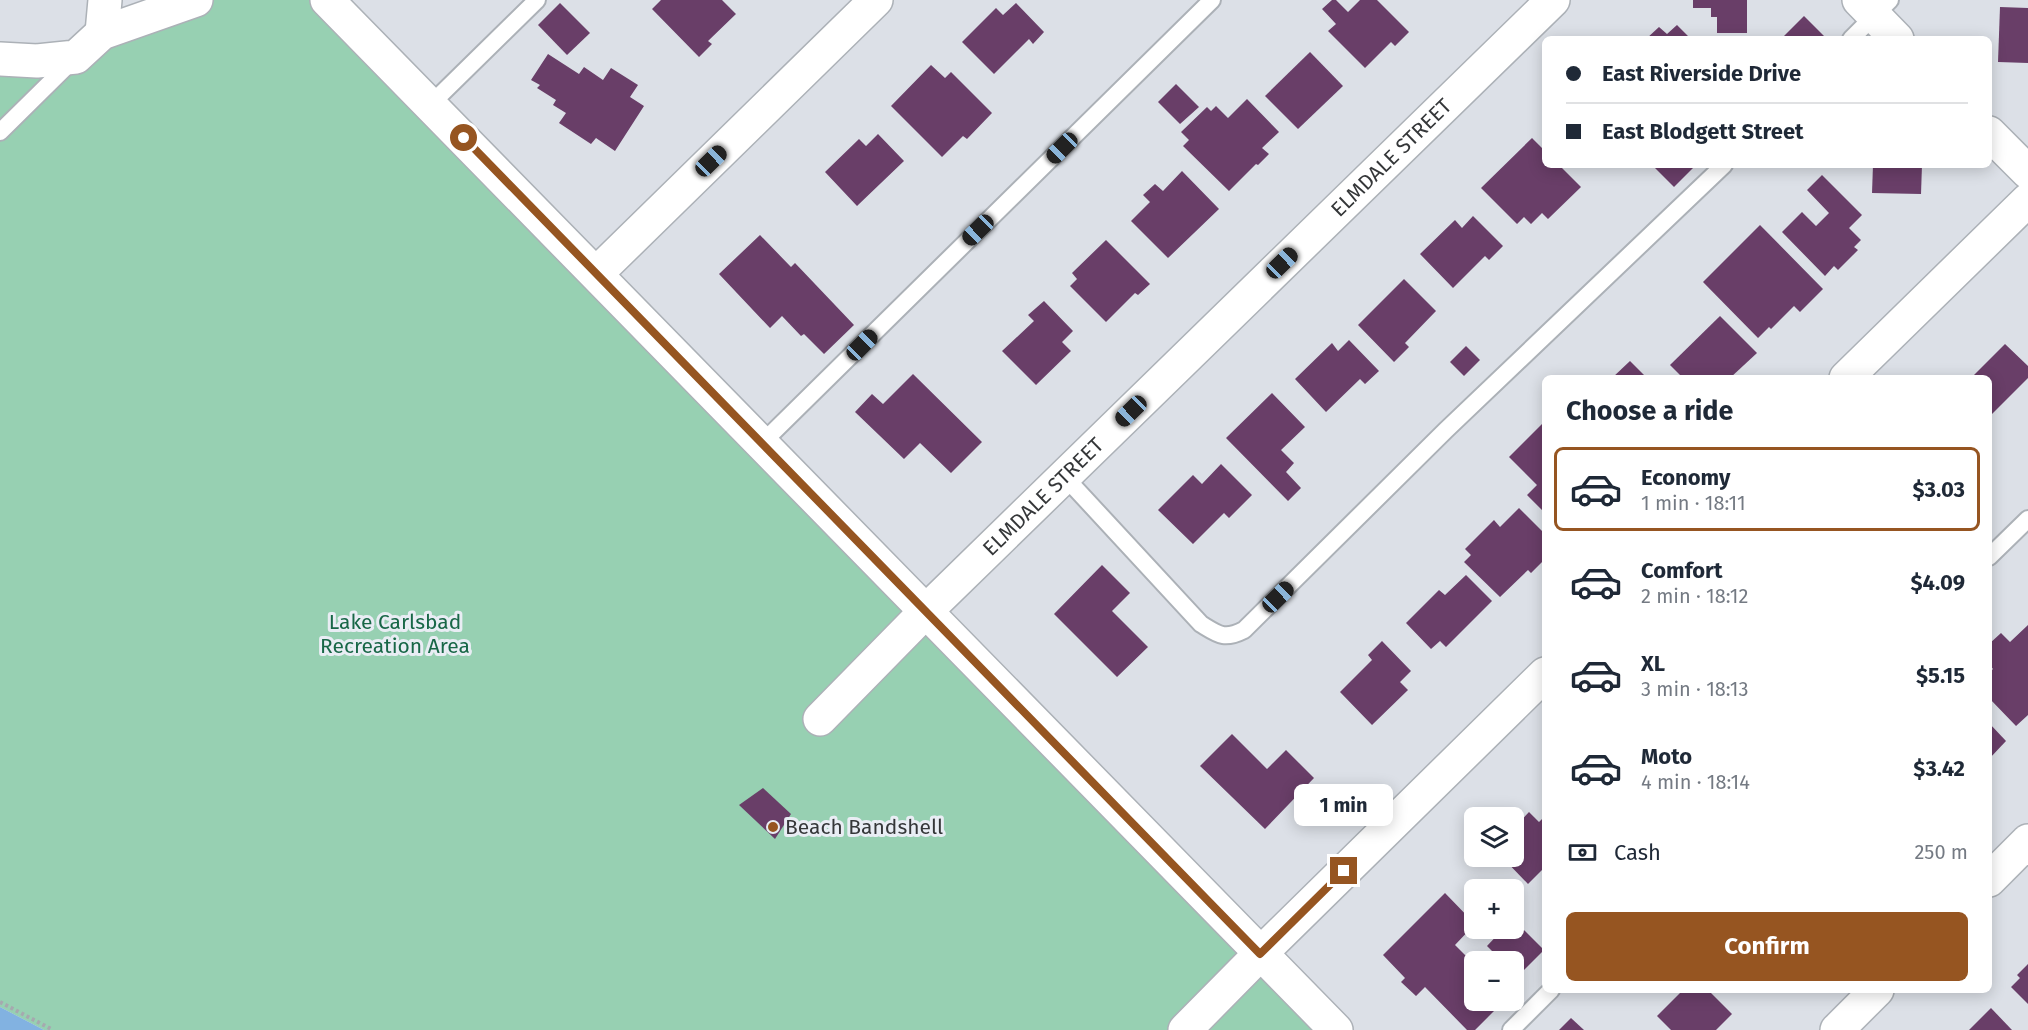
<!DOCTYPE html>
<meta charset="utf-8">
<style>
body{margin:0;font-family:"Fira Sans",sans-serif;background:#f2f2f3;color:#1f2937;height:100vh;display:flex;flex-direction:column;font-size:22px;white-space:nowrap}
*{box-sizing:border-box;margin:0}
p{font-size:20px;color:#747a83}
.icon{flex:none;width:33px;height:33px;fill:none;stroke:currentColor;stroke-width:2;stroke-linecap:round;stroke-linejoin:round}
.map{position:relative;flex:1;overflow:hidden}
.side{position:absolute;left:1542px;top:375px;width:450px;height:618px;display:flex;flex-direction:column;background:#fff;border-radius:9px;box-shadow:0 3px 15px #0003}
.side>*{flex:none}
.hud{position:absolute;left:1542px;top:36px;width:450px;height:132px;border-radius:9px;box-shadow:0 3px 15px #0003;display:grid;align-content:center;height:132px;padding:0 24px;background:#fff}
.tools{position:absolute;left:1464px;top:807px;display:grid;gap:12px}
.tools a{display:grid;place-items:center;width:60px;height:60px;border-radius:9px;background:#fff;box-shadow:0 3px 15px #0003;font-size:30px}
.end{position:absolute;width:27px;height:27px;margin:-14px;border:8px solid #965521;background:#fff;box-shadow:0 0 0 3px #fff}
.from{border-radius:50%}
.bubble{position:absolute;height:42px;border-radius:9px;background:#fff;box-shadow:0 3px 15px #0003;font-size:20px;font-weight:700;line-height:42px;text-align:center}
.car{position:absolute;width:18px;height:36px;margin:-18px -9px;border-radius:8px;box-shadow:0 0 4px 2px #0007;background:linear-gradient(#222 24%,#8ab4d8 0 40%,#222 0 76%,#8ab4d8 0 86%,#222 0)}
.hud b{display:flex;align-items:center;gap:21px;height:57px;font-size:22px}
.hud b+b{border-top:2px solid #e0e1e3}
.hud i{width:15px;height:15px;background:#1f2937}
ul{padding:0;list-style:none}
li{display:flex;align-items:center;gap:18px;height:84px;margin:0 12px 9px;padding:0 12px;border:3px solid transparent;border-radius:9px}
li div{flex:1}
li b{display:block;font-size:22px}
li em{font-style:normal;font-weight:700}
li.selected{border-color:#965521}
li>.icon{width:54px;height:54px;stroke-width:1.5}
h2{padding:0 24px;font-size:27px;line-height:72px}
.pay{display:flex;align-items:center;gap:15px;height:66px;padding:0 24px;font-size:22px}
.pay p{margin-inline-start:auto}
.action{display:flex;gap:12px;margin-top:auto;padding:12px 24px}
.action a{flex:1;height:69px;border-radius:9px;background:#965521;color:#fff;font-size:24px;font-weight:700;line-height:69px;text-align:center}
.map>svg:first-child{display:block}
</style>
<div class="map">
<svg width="2028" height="1030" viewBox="0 0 2028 1030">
<rect width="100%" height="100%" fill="#dce0e7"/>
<polygon fill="#97d0b2" points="196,0 327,0 1336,1030 44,1030 0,1007 0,59 37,61"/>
<polygon fill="#82b2e1" points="0,1007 44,1030 0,1030"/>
<g fill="#693e68">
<polygon points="661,0 722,0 736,14 708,41 712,44 699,57 652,9"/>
<polygon points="1332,0 1336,0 1348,12 1360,0 1377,0 1409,32 1395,46 1391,42 1365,68 1328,31 1336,24 1322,9"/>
<polygon points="1693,0 1747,0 1747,33 1717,33 1717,17 1711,17 1711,8 1693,8"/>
<polygon points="560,3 590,33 567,55 538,25"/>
<polygon points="1016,3 1044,32 1033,44 1029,39 994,74 962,42 996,8 1003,15"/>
<polygon points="2000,7 2028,8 2028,63 1998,62"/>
<polygon points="1804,16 1827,39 1781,39"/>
<polygon points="1677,25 1691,39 1646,39 1659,27 1667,34"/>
<polygon points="1310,52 1343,86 1298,129 1265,96"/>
<polygon points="548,54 579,74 584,67 603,80 611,68 638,85 630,97 644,106 615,151 596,138 591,144 559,123 566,113 553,105 556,100 537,88 540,85 531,80"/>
<polygon points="931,65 945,78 951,72 992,113 967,139 963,136 942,157 891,106"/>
<polygon points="1176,84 1199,107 1180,124 1158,102"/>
<polygon points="1247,99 1279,132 1262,148 1269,154 1258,165 1256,164 1229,191 1183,146 1189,140 1181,132 1207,107 1211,111 1216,106 1228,118"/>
<polygon points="878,134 904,161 857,206 825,172 859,139 866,146"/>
<polygon points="1532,138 1545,151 1545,165 1559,165 1581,187 1548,219 1542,213 1531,224 1524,217 1517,224 1481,188"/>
<polygon points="1655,165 1696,165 1674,187 1654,167"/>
<polygon points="1873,165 1922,165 1921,194 1872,193"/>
<polygon points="1182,171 1219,209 1168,258 1131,221 1150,202 1143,195 1155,184 1163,191"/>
<polygon points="1822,175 1862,215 1849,228 1861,240 1854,247 1858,250 1838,270 1834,266 1825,276 1782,232 1802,212 1816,226 1829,213 1807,190"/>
<polygon points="1473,216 1503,246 1489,260 1485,256 1453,288 1420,254 1455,220 1462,228"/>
<polygon points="1760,225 1823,289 1800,312 1794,306 1771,329 1769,327 1758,338 1703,282"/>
<polygon points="760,235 791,267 795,263 854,325 824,354 804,334 801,336 782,316 770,328 719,274"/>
<polygon points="1106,240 1150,284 1138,295 1135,293 1106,322 1070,286 1077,279 1072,273"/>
<polygon points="1404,279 1436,311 1405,343 1409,347 1394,362 1358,325"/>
<polygon points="1044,301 1073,331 1062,342 1071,351 1036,385 1002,351 1034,321 1028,315"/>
<polygon points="1720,316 1757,353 1730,378 1683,378 1670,365"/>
<polygon points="1349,340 1379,371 1365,384 1360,379 1326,412 1295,379 1332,343 1338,351"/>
<polygon points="2005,344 2028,366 2028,378 1989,417 1989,378 1971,378"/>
<polygon points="1466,346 1480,360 1464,376 1450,362"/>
<polygon points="1630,361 1647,378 1612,378"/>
<polygon points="913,374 982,442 951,473 920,443 904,459 855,412 872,394 883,404"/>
<polygon points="1272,393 1305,427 1281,450 1294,463 1286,472 1301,488 1288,501 1226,438"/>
<polygon points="1542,424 1545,427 1545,513 1527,495 1537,485 1509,457"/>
<polygon points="1221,464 1252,495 1229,518 1224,513 1193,544 1158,510 1193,475 1202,484"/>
<polygon points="1519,508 1545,534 1545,559 1531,573 1528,570 1500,597 1464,562 1471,555 1465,549 1494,520 1500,527"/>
<polygon points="1102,565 1130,593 1112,611 1148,647 1117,677 1054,614"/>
<polygon points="1466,575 1492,601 1446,647 1440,641 1431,649 1406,623 1439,590 1445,595"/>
<polygon points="2028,625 2028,715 2016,726 1989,698 1989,673 1993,669 1989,664 1989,644 2001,633 2010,642"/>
<polygon points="1382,641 1411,671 1400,682 1408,690 1372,725 1340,692 1372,660 1368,655"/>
<polygon points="1989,723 2006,741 1989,759"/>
<polygon points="1232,734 1267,769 1286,750 1314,778 1265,829 1200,766"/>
<polygon points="763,788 791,814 775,839 739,805"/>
<polygon points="1529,812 1539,822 1545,816 1545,867 1528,884 1501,856 1514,856 1514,828"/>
<polygon points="1445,893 1474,923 1474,925 1455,945 1474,964 1474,1000 1505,1000 1475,1030 1467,1030 1425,987 1416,996 1401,982 1405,978 1383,955"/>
<polygon points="1514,920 1544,950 1518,976 1514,972 1514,962 1503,962 1487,946 1504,928 1514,928"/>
<polygon points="2028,964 2028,1004 2011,987 2020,978 2017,975"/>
<polygon points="1683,990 1708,990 1732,1014 1716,1030 1671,1030 1657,1016"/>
<polygon points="1991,1008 2012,1030 1969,1030"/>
<polygon points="1571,1018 1584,1030 1559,1030"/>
</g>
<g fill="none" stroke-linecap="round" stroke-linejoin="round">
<defs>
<g id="service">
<polyline points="1851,39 1890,0"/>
<polyline points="431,104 537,0"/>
<polyline points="0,132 72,61"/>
<polyline points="761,444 1212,0"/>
<path d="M1064,476L1201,624C1219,635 1224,640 1244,630L1446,430L1724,165"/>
<polyline points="1989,557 2028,519"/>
<polyline points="1511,1030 1551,990"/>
</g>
<g id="minor">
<polyline points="327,0 1336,1030"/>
<polyline points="1859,0 1897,39"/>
<polyline points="102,33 105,0"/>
<polyline points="0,59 37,61 76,57 102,33 196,0"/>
<polyline points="1989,133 2028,172"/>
<polyline points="596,274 876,0"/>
<polyline points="1846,378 2028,200"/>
<path id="s1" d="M820,719L925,612L1553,0"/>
<polyline points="1989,880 2028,841"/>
<polyline points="1185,1030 1260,954 1545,674"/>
<polyline points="1837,1030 1877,990"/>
</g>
</defs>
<use href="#service" stroke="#acb1b7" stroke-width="20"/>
<use href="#minor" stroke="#acb1b7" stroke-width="36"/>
<polyline stroke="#a6a9af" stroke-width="4" stroke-dasharray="3 3" stroke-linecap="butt" points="0,1002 53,1030"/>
<use href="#service" stroke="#fff" stroke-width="16"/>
<use href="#minor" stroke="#fff" stroke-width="33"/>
</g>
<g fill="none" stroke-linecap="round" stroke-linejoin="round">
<polyline stroke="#965521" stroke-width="8" points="464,138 1260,954 1344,871"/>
</g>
<circle fill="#965521" stroke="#e9edf4" stroke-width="2" cx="773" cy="827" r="6"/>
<g text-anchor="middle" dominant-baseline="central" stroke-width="6" stroke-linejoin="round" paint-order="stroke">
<g font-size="21" fill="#353739" stroke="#e9edf4">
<text stroke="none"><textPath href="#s1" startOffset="801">ELMDALE STREET</textPath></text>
<text stroke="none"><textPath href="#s1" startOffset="315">ELMDALE STREET</textPath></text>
</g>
<g font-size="21" fill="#186747" stroke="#e9edf4">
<text x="395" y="622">Lake Carlsbad<tspan x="395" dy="24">Recreation Area</tspan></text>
</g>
<g font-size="21" fill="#353739" stroke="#e9edf4" text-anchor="start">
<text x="785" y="827">Beach Bandshell</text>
</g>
</g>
</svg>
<div class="tools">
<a><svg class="icon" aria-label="layers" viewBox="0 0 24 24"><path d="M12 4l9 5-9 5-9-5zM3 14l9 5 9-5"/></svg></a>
<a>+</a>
<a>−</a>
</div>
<i class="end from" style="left:464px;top:138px"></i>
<i class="end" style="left:1344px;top:871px"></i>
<div class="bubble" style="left:1294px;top:784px;width:99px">1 min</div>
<i class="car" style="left:1062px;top:148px;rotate:225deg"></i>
<i class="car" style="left:711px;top:161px;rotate:46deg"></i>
<i class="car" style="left:978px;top:230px;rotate:226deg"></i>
<i class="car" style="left:1282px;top:263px;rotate:46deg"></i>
<i class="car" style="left:862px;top:345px;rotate:45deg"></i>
<i class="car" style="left:1131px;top:411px;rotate:226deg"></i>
<i class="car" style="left:1278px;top:597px;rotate:46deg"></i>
<div class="hud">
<b><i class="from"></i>East Riverside Drive</b>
<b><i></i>East Blodgett Street</b>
</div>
<section class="side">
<h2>Choose a ride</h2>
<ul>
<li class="selected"><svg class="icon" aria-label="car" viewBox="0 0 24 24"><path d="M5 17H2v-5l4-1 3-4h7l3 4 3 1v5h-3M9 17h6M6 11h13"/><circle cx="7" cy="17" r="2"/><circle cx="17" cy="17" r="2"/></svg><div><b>Economy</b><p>1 min · 18:11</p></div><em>$3.03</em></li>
<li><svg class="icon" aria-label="car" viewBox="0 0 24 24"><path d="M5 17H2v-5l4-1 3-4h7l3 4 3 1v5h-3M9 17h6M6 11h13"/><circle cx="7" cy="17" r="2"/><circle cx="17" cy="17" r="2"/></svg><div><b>Comfort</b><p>2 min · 18:12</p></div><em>$4.09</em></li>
<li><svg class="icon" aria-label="car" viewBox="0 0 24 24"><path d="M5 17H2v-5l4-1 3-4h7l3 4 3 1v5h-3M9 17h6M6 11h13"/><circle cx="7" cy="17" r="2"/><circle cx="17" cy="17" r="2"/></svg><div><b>XL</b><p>3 min · 18:13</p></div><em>$5.15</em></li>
<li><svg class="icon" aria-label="car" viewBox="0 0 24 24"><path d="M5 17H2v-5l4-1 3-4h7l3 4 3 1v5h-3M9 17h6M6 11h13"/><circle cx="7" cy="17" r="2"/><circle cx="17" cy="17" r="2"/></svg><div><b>Moto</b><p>4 min · 18:14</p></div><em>$3.42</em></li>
</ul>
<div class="pay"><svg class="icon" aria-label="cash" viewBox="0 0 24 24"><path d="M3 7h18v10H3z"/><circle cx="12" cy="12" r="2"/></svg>Cash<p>250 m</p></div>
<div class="action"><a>Confirm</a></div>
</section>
</div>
